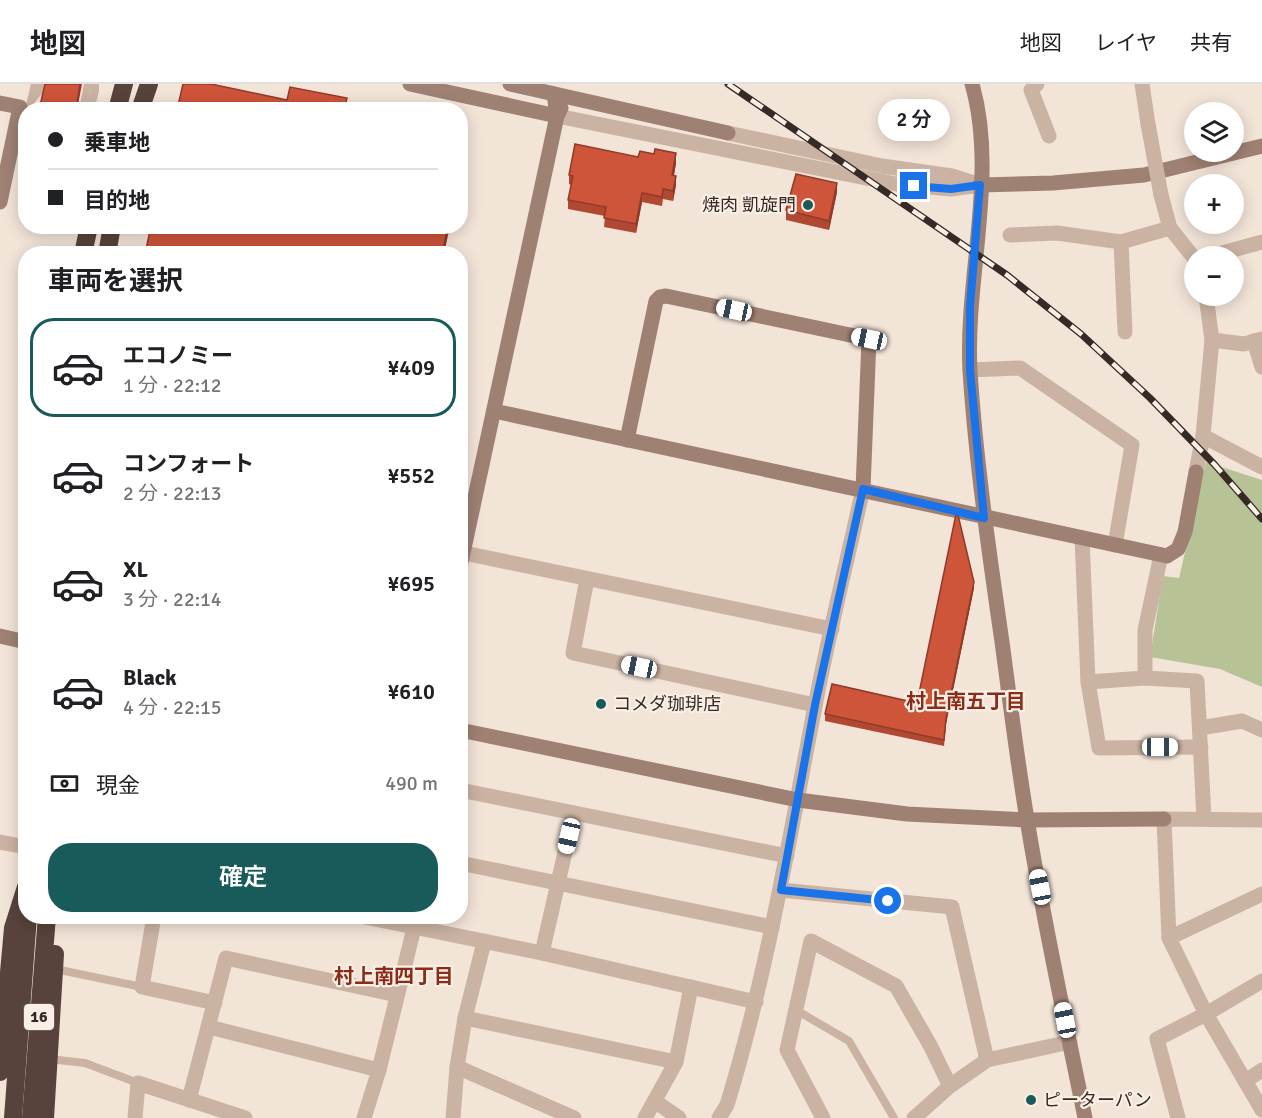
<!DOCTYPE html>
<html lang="ja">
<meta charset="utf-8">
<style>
body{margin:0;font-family:Signika,"Noto Sans JP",sans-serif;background:#f2f2f2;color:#202124;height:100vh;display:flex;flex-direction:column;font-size:22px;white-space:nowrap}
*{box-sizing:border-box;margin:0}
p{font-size:20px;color:#757577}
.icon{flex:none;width:33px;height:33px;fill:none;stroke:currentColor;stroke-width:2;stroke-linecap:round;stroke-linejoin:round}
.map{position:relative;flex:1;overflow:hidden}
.side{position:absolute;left:18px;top:162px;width:450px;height:678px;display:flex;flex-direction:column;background:#fff;border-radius:24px;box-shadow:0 3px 15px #0003}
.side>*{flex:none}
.hud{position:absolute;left:18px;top:18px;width:450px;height:132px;border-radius:24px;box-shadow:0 3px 15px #0003;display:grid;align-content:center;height:132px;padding:0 30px;background:#fff}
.controls{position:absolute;left:1184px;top:18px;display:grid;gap:12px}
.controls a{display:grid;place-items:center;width:60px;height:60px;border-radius:50%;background:#fff;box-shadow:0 3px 15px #0003;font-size:30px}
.end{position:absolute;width:27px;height:27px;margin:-14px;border:8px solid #1a73e8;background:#fff;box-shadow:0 0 0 3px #fff}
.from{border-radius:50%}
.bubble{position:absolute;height:42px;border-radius:21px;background:#fff;box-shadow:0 3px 15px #0003;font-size:20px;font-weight:600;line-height:42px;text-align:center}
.car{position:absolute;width:18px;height:36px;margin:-18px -9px;border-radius:8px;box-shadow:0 0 4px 2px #0007;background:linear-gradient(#fff 24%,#345 0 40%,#fff 0 76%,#345 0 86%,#fff 0)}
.hud b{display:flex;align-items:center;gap:21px;height:57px;font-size:22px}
.hud b+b{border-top:2px solid #e0e0e0}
.hud i{width:15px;height:15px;background:#202124}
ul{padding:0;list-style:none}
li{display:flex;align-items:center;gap:18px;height:99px;margin:0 12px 9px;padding:0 18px;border:3px solid transparent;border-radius:24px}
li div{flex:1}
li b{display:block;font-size:22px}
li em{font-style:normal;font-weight:600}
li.on{border-color:#195a5a}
li>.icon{width:54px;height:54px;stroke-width:1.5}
h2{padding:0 30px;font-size:27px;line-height:72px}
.pay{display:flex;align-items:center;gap:15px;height:66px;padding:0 30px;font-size:22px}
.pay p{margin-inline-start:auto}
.primary-button{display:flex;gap:12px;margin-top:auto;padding:12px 30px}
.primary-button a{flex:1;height:69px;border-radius:24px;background:#195a5a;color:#fff;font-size:24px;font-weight:600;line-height:69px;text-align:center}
header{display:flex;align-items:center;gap:36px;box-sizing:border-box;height:84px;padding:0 30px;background:#fff;border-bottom:2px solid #e0e0e0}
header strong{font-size:28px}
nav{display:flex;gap:33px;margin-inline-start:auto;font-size:21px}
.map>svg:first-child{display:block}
</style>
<header>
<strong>地図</strong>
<nav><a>地図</a><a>レイヤ</a><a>共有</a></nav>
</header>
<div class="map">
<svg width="1262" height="1034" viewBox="0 0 1262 1034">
<rect width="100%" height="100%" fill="#f3e4d8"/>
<polygon fill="#b7c397" points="1206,378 1262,396 1262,603 1220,585 1150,573 1163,492 1179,494"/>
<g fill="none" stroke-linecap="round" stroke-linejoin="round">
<g stroke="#cbb3a3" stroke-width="8">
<polyline points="32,15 39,7 41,0"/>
<polyline points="29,26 35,0"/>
<polyline points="83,26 88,0"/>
<polyline points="90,26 95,7 95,0"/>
<polyline points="24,50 26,44"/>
<polyline points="55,885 142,903"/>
<polyline points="796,926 849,957 894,1034"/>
<polyline points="49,975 85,979 138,999"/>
</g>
<g stroke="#cbb3a3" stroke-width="15">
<polyline points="1037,0 1031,6 1049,52"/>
<polyline points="1142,0 1148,40"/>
<polyline points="557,32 896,100 951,105 980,101"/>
<polyline points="728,49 882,82 952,92 977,100"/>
<polyline points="1161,111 1170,144 1194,174"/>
<polyline points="1010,151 1057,149 1121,158 1170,144"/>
<polyline points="1121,158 1125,248"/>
<polyline points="1211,172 1262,158"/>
<polyline points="1212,256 1244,260 1262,255"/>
<polyline points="1254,257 1262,283"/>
<polyline points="970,286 1020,284 1132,361 1115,461"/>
<polyline points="1203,352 1262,383"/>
<polyline points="1196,388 1203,352 1212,256 1206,212"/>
<polyline points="1082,454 1088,598 1099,664 1201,663"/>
<polyline points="464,469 832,545"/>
<polyline points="587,495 573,569 815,621"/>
<polyline points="1145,594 1145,546 1161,471"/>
<polyline points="1088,598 1145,594 1197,597 1204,735"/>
<polyline points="1200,644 1242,637 1262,646"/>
<polyline points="460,706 787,772"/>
<polyline points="1262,736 1164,735 1169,854 1206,930 1262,1026"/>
<polyline points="0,758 26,763"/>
<polyline points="460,779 772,843"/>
<polyline points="781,806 952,823 987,976"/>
<polyline points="154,832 142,903 215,919"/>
<polyline points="360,832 542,869 756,918"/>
<polyline points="1169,854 1262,810"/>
<polyline points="542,869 574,729"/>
<polyline points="465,934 676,978"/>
<polyline points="209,943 379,986"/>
<polyline points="457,983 574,1034"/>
<polyline points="1245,997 1262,986"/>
<polyline points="189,1016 226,874 397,911"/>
<polyline points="656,1018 679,1034"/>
<polyline points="135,1034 138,999 245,1034"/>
<polyline points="364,1034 379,986 414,844"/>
<polyline points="453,1034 457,983 465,934 484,858"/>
<polyline points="645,1034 676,978 691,903"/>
<path d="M719,1034L727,1021C767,890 789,756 815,622C829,549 847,477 863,405"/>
<polyline points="823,1034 787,966 811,857 896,902 930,961 950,1002"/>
<polyline points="914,1034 950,1002 987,976 1070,958"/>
<polyline points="1178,1034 1157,955 1206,930 1262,897"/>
</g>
<g stroke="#9f8174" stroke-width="15">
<polyline points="410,0 557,32 561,24"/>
<polyline points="510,0 728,49"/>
<path d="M972,0C998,90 965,194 970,287C976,378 989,468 1002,558C1010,617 1017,676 1027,735C1043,835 1065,935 1085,1034"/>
<polyline points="0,19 20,23 0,118"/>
<polyline points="980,101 1053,99 1144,91 1262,62"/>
<polyline points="494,327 1167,472 1178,465 1185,448 1196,388"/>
<polyline points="627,356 656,217 660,213 666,212 869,255 863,405"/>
<polyline points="460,483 557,32 554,10"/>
<polyline points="0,552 26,558"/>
<polyline points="460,646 798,716 907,730 1027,736 1164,735"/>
</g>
<g stroke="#58433c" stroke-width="18">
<polyline points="117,26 124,0"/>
<polyline points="140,26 149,0"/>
<polyline points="83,170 89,142"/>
<polyline points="107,170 112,142"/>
<polyline points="0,988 13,844 26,803"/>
<polyline points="13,1034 28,832"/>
<polyline points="31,1034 47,832"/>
<polyline points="45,1034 55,870"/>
</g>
<defs>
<polyline id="rail" points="728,0 1007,191 1081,250 1150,314 1215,381 1262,435"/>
</defs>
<use href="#rail" stroke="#362a26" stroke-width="7"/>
<use href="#rail" stroke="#faefe4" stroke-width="4.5" stroke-dasharray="14" stroke-linecap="butt"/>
<polyline stroke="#cbb3a3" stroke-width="15" points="1148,40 1161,111"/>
</g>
<g fill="#b14832">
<polygon points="638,73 676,79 674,92 676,101 673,117 663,115 662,122 642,118 636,149 604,143 605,132 568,125 568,116 571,101 569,100 569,91"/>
<polygon points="837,108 829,146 786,136 786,126"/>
<polygon points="974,504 946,640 944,662 825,637 825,630 917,619"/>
</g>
<g fill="#903b29">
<polygon points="80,0 82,0 77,26 76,26"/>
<polygon points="676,69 676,79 672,101 672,91"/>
<polygon points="676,92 676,101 673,117 673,107"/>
<polygon points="837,99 837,108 829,146 829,137"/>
<polygon points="642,109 642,118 636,149 636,140"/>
<polygon points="448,142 450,142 444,170 442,170"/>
<polygon points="974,498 974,504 946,640 944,662 946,634"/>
</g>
<g fill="#ce543a" stroke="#903b29" stroke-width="1.5">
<polygon points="45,0 80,0 76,26 39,26"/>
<polygon points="183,0 211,0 287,16 290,3 347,14 344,26 177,26"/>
<polygon points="575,60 638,73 640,67 654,70 655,65 676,69 672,91 676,92 673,107 663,105 662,113 642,109 636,140 604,134 606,123 568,116 573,92 569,91"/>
<polygon points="796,90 837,99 829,137 786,126"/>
<polygon points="151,142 448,142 442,170 145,170"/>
<polygon points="956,430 958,431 974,498 946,634 944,656 825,630 832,600 917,619"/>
</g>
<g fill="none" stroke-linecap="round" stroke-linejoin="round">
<polyline stroke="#1a73e8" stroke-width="8" points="888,817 781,806 815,621 863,405 984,434 970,286 970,223 980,101 951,105 914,102"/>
</g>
<g fill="#195a5a" stroke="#faefe4" stroke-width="2">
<circle cx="808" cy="121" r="6"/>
<circle cx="601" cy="620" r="6"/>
<circle cx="1031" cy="1016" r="6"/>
</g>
<g text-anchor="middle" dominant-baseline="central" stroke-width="4.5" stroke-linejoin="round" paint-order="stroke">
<rect fill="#faefe4" stroke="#71655f" stroke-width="1.5" x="24" y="920" width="30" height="26" rx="4.5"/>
<g font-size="16" font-weight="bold" fill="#362a26">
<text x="39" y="933">16</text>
</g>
<g font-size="18" fill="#362a26" stroke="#faefe4" text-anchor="start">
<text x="796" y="121" text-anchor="end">焼肉 凱旋門</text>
<text x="613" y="620">コメダ珈琲店</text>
<text x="1043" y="1016">ピーターパン</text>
</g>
<g font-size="20" font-weight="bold" fill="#8a2c19" stroke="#faefe4">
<text x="966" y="617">村上南五丁目</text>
<text x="394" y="892">村上南四丁目</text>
</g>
</g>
</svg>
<div class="controls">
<a><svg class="icon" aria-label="layers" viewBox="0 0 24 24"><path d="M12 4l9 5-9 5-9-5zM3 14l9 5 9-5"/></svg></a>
<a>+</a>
<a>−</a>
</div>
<i class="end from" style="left:888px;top:817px"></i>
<i class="end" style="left:914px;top:102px"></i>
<div class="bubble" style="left:878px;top:15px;width:72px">2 分</div>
<i class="car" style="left:734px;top:226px;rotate:282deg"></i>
<i class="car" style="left:869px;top:255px;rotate:282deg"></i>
<i class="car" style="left:639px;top:583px;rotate:282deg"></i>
<i class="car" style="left:1160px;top:663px;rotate:90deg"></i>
<i class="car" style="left:569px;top:752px;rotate:193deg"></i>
<i class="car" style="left:1040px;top:803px;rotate:349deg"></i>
<i class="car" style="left:1065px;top:936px;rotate:349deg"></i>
<div class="hud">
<b><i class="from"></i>乗車地</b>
<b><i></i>目的地</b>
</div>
<section class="side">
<h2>車両を選択</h2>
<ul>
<li class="on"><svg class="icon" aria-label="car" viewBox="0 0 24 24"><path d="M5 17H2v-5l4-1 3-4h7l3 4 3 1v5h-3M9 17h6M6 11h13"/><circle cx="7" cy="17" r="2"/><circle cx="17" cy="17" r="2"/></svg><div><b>エコノミー</b><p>1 分 · 22:12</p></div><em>¥409</em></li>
<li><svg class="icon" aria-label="car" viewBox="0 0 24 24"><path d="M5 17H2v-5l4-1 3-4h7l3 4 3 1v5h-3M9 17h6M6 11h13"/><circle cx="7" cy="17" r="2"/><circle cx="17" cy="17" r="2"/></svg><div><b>コンフォート</b><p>2 分 · 22:13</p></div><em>¥552</em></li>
<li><svg class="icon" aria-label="car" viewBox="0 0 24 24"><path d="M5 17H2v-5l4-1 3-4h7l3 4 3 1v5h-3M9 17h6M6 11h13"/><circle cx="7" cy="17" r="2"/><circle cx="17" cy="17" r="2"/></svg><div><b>XL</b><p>3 分 · 22:14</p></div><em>¥695</em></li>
<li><svg class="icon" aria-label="car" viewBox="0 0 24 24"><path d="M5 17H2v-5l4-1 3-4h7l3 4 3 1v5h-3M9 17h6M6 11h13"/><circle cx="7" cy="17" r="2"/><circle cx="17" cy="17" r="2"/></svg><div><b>Black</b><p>4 分 · 22:15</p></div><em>¥610</em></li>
</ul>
<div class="pay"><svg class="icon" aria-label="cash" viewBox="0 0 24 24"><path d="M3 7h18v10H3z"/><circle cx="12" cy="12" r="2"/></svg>現金<p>490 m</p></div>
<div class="primary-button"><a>確定</a></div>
</section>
</div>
